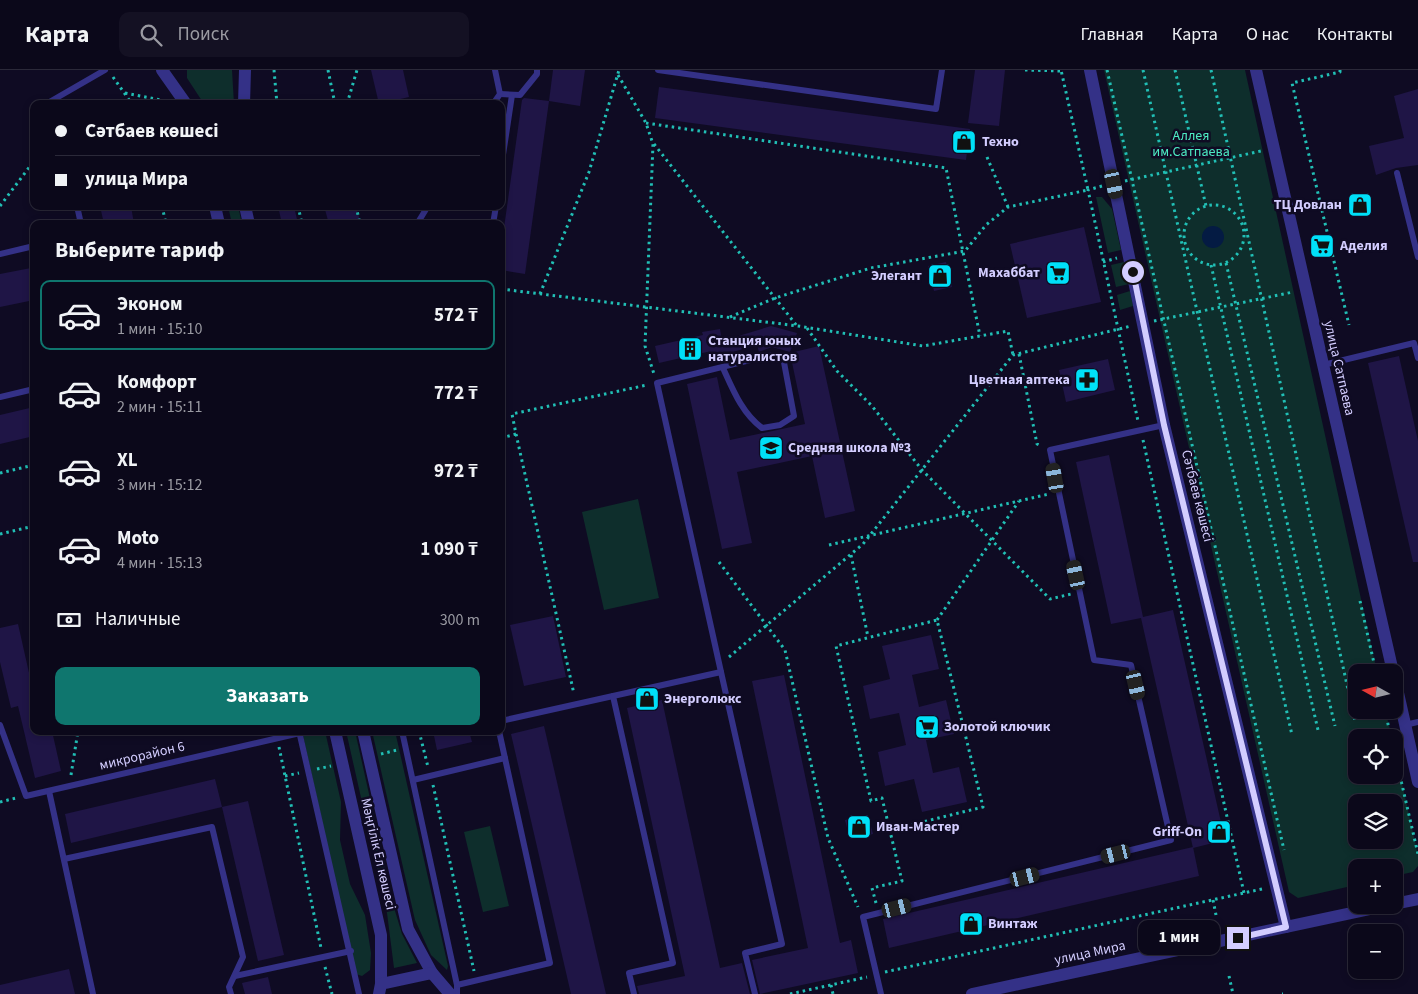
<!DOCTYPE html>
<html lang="ru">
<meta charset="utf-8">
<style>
body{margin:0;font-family:"Source Sans 3",sans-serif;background:#141123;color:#f1f3f6;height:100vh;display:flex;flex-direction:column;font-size:19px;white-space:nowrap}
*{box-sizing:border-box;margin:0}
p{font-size:16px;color:#9a9aa2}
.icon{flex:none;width:28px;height:28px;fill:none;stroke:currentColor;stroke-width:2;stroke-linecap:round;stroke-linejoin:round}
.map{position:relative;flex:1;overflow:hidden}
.side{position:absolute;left:30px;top:150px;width:475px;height:515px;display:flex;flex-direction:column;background:#0b081a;border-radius:10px;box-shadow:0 2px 8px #0003,0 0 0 1px #2b2939}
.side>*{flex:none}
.guide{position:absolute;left:30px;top:30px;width:475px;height:110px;border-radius:10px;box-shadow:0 2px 8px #0003,0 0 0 1px #2b2939;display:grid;align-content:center;height:110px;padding:0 25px;background:#0b081a}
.needle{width:32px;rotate:278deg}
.fabs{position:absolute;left:1348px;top:594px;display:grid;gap:10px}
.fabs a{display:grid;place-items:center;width:55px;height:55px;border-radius:10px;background:#0b081a;box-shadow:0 2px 8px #0003,0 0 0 1px #2b2939;font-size:25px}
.end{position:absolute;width:22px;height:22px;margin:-11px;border:6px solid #d3cdff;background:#111;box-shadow:0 0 0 2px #111}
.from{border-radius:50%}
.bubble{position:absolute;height:35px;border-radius:10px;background:#0b081a;box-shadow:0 2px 8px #0003,0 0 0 1px #2b2939;font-size:16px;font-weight:700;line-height:35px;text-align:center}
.car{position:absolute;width:15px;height:30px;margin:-15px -8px;border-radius:6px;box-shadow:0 0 4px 1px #0007;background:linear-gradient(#222 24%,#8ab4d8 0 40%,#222 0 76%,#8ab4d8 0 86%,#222 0)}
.guide b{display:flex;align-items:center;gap:18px;height:48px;font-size:19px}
.guide b+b{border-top:1px solid #2b2939}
.guide i{width:12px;height:12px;background:#f1f3f6}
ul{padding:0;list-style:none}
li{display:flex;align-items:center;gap:15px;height:70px;margin:0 10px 8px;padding:0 15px;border:2px solid transparent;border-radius:10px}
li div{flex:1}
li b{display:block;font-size:19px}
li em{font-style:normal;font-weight:700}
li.active{border-color:#0f766e}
li>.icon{width:45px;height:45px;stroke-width:1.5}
h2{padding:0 25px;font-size:22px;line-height:60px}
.pay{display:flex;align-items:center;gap:12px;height:55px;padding:0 25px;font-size:19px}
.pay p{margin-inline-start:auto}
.button{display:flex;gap:10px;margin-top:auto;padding:10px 25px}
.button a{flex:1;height:58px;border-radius:10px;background:#0f766e;color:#fff;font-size:20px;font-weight:700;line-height:58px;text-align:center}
header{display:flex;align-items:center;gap:30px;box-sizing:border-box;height:70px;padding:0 25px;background:#0b081a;border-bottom:1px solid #2b2939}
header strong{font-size:24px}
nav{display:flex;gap:28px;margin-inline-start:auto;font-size:18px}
.search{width:350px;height:45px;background:#141123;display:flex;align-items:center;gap:12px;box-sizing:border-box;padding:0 18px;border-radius:10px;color:#9a9aa2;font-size:19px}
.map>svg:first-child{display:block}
</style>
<header>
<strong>Карта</strong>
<div class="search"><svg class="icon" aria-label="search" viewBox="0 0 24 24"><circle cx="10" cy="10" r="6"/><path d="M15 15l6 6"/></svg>Поиск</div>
<nav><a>Главная</a><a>Карта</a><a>О нас</a><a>Контакты</a></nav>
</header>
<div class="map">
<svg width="1418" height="924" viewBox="0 0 1418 924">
<rect width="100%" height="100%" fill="#0f0b23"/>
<g fill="#0e2e2c" fill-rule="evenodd">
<polygon points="187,0 232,0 234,34 204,34 187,8"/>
<path d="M1104,0H1245L1377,602H1356V640H1385L1392,667L1356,668V705H1394V677L1418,785V796L1413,802L1394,806V798H1356V815L1298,828L1289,822ZM1356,732H1394V770H1356Z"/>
<polygon points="1096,127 1102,127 1112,139 1121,180 1108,183"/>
<polygon points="228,136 238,136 242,154 232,154"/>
<polygon points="1124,192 1129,214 1116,217 1111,195"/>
<polygon points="1130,221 1133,236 1120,240 1117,225"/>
<polygon points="638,429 659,528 604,540 582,442"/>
<polygon points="302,661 325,661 341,732 340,770 350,814 365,845 371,883 370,900 362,906 356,904"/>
<polygon points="346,661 355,661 395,841 402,864 417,893 394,898 387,843"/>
<polygon points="372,661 395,661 448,896 447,900 431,885 415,850"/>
<polygon points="490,756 509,836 483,842 464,762"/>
</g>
<circle fill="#041b43" cx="1213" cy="167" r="11"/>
<g fill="#1f1546">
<polygon points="371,0 403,0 409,27 379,34"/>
<polygon points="553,0 585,0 580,36 549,31"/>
<polygon points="975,0 1005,0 999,56 968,53"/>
<polygon points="659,17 970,59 966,90 655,48"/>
<polygon points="1418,19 1418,95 1396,98 1376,105 1369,76 1404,68 1394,26"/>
<polygon points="524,28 549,31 525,204 501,200 501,179 522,30"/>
<polygon points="100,136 131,136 134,154 104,154"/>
<polygon points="278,136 294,136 298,154 282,154"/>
<polygon points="324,136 356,136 360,151 347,154 329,154"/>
<polygon points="1084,157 1101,232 1027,248 1010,174"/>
<polygon points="946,192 952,217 934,221 928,196"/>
<polygon points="31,198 34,230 0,237 0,204"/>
<polygon points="771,256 797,263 790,282 772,277 759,282 757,275 708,289 707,282 659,293 655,276 703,265 702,262 720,259 722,271"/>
<polygon points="819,276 855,441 825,448 812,386 737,402 752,473 722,479 687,314 717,307 730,370 805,354 790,283"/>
<polygon points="1399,286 1418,371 1418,492 1413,492 1368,293"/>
<polygon points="1108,289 1115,320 1066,332 1059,300"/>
<polygon points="34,337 34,366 0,374 0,345"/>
<polygon points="1109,385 1143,547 1173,540 1225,770 1193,778 1141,548 1111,554 1076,392"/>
<polygon points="553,546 566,607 524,616 510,555"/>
<polygon points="18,554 34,625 34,661 52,661 61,701 35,708 18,636 11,638 0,592 0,558"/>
<polygon points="931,565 939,599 912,605 919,637 946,630 954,664 926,670 933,703 959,697 967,732 922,742 914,709 885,716 878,682 906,675 899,643 870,649 863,616 890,609 882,576"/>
<polygon points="784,605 840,873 851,870 858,903 760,924 752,890 808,878 752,611"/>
<polygon points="662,630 720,898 742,893 750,924 639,924 637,916 685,906 627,638"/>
<polygon points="544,656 606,924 571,924 511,664"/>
<polygon points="433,661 469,661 472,672 437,680"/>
<polygon points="215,709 222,737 71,773 65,744"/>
<polygon points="248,731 284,885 258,891 222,737"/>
<polygon points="868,745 873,764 850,769 845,750"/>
<polygon points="1193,777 1199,806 889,878 883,849"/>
<polygon points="69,899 75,924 0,924 0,915"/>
<polygon points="268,907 272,924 245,924 242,913"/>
</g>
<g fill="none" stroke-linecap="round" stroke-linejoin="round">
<g stroke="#21bfb5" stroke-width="3" stroke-dasharray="2.5 4" stroke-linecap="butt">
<polyline points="274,0 277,34"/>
<polyline points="328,0 335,34"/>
<polyline points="1025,0 1062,1"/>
<polyline points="1107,0 1284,780"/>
<polyline points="1143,0 1292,665"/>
<polyline points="1175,0 1206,136"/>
<polyline points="1211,0 1355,651"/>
<polyline points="1340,0 1340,2 1292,13 1349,255"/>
<polyline points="618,5 646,53 653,74 645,276 654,304"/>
<polyline points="113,7 132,34"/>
<polyline points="125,23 166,31"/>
<polyline points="347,34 357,0"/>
<polyline points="646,53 946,98 980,266"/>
<polyline points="654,74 797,256"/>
<polyline points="987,87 1008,137"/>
<polyline points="1125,111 1261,81"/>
<polyline points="1102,116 1088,120 1138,351"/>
<circle cx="1214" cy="165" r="30"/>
<polyline points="0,136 34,91"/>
<polyline points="162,136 166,154"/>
<polyline points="298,136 302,154"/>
<polyline points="356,136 360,154"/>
<polyline points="1103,192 1117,188"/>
<polyline points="1226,193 1335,656"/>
<polyline points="1211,195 1318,660"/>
<polyline points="501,219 798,256 923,276 1008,261 1013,285"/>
<polyline points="540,224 589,102 619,0"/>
<polyline points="730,247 775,228 871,198 965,181 986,155 1008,137 1088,120 1061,0"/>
<polyline points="1154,251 1293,222"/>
<polyline points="807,258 837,301 872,336 922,400 1050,529 1071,524"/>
<polyline points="1019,284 1037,374 1041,376"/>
<polyline points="516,364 574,624"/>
<polyline points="501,368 516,364 512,344 647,315"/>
<polyline points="1143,370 1244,823"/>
<polyline points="0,403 34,395"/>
<polyline points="0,464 34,456"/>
<polyline points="829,475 1049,424"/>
<polyline points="851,485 868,567"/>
<polyline points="719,492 785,580 828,768 858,837"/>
<polyline points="1360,531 1376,602"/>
<polyline points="937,550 1019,431"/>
<polyline points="729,587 863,474 1013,285 1131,256"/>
<polyline points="1385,640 1391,668"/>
<polyline points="419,661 428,697"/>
<polyline points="279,677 321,878"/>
<polyline points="1394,680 1418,784"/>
<polyline points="381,684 397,680"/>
<polyline points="317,699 331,696"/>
<polyline points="71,705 78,661"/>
<polyline points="285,706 299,703"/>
<polyline points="433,715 474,901"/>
<polyline points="0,732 16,728"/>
<polyline points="1213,830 1216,845"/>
<polyline points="876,833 872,818 902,811 882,728 871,731 836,576 937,550 983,737 890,760"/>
<polyline points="325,897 332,924"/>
<polyline points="885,902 1262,819"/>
<polyline points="1229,906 1233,924"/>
<polyline points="831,915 833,924"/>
<polyline points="790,924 867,907"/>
<polyline points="1282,924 1283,924"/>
</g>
<g stroke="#343187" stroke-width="6">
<polyline points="658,0 936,39 942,0"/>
<polyline points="500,24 520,25 537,4 537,0"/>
<polyline points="46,34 105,0"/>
<polyline points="493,34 500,24 495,0"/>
<polyline points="501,98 512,25"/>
<polyline points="1397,103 1418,187"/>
<polyline points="77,136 81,154"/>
<polyline points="417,154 428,136"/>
<polyline points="493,154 496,136"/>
<polyline points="0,184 34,176"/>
<polyline points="1323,295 1414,273 1418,288"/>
<polyline points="0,327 34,319"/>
<path d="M721,602L657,313L771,285L783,287L794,346L780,355L762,358C742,343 733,320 723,298"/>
<polyline points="501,651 613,626"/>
<polyline points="0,655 26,726 300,663"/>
<polyline points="1405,655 1418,652"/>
<polyline points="299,661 359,924"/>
<polyline points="402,661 457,915 457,924"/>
<polyline points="413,710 505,688"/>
<polyline points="49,721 93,924"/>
<polyline points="64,789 212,757 243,887 229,917 231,924"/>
<polyline points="235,906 351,881"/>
<polyline points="457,915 550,893 499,661"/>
<polyline points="634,924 629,903 673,893 613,626 721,602 782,874 745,883 755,924"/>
<polyline points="881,924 863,847 1171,770 1131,595 1094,590 1050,380 1164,355"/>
</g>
<g stroke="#343187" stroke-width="12">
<polyline points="1090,0 1164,355 1286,857"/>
<polyline points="1256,0 1393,602"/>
<polyline points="1394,605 1418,712"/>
</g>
<g stroke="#343187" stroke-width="12">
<polyline points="162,0 186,34"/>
<polyline points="244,34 245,0"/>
<polyline points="215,136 219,154"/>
<polyline points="245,136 249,154"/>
<polyline points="335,661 381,865 381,914"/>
<polyline points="363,661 408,859 432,903"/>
<polyline points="1394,834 1418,829"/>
<polyline points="379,924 381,914 432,903 450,924"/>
<polyline points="972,924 1389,835"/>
</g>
</g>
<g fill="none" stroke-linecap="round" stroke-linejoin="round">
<polyline stroke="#d3cdff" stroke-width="6" points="1133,202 1164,355 1286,857 1238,868"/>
</g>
<defs>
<symbol id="shop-square" viewBox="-11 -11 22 22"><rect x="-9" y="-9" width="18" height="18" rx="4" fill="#00e0f8" stroke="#0f0b23"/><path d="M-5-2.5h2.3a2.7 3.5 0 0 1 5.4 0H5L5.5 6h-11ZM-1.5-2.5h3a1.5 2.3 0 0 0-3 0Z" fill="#111"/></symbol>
<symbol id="supermarket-square" viewBox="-11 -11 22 22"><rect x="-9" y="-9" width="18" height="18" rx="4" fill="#00e0f8" stroke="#0f0b23"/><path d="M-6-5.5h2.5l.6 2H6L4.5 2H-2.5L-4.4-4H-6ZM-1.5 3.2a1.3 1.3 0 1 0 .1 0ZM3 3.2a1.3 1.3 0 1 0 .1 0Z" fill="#111"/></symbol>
<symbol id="building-square" viewBox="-11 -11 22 22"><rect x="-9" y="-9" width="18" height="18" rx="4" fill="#00e0f8" stroke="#0f0b23"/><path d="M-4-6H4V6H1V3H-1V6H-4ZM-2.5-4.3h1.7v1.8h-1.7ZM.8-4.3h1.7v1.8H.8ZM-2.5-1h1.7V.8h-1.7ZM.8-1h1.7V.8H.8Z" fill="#111"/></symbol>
<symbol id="pharmacy-square" viewBox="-11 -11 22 22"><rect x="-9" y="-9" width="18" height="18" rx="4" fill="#00e0f8" stroke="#0f0b23"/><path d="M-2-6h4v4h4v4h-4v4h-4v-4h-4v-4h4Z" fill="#111"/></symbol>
<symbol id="school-square" viewBox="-11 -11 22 22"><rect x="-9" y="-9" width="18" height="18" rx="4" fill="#00e0f8" stroke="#0f0b23"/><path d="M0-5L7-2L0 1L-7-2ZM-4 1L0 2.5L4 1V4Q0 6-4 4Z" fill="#111"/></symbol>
</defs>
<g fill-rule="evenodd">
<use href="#shop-square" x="950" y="58" width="28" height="28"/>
<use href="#shop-square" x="1346" y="121" width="28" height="28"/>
<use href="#supermarket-square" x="1308" y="162" width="28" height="28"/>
<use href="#supermarket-square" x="1044" y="189" width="28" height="28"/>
<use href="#shop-square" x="926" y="192" width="28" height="28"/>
<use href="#building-square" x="676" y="265" width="28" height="28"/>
<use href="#pharmacy-square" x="1073" y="296" width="28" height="28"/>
<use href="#school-square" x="757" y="364" width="28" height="28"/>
<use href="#shop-square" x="633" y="615" width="28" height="28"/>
<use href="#supermarket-square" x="913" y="643" width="28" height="28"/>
<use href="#shop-square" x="845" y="743" width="28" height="28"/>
<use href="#shop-square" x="1205" y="748" width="28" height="28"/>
<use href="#shop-square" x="957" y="840" width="28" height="28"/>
</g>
<g text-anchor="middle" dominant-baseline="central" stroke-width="5" stroke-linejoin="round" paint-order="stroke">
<g font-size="14" fill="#4debc3" stroke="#0f0b23">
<text x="1191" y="66">Аллея<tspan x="1191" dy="16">им.Сатпаева</tspan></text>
</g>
<g font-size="14" font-weight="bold" fill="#d3cdff" stroke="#0f0b23" text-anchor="start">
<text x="982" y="72">Техно</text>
<text x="1342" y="135" text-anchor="end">ТЦ Довлан</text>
<text x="1340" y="176">Аделия</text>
<text x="1040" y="203" text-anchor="end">Махаббат</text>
<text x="922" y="206" text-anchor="end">Элегант</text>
<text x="708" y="271">Станция юных<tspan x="708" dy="16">натуралистов</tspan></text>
<text x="1070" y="310" text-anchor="end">Цветная аптека</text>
<text x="788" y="378">Средняя школа №3</text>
<text x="664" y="629">Энерголюкс</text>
<text x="944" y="657">Золотой ключик</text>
<text x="876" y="757">Иван-Мастер</text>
<text x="1202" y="762" text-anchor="end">Griff-On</text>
<text x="988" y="854">Винтаж</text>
</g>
<g font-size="14" fill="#d3cdff" stroke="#0f0b23">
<text transform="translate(1339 298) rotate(77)">улица Сатпаева</text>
<text transform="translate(1197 426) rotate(76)">Сәтбаев көшесі</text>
<text transform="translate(142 686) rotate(-13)">микрорайон 6</text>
<text transform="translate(378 784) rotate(77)">Мәңгілік Ел көшесі</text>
<text transform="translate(1090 883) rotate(-12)">улица Мира</text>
</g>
</g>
</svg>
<div class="fabs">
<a><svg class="needle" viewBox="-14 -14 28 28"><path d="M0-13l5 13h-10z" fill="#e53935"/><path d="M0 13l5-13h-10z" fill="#9a9aa2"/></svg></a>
<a><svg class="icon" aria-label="locate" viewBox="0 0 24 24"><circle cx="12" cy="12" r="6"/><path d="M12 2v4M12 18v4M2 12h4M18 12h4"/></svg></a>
<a><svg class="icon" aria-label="layers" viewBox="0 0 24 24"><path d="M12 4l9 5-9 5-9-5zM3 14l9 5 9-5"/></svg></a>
<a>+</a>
<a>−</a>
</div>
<i class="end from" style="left:1133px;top:202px"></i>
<i class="end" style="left:1238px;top:868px"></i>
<div class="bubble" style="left:1138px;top:850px;width:82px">1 мин</div>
<i class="car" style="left:1114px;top:114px;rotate:168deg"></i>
<i class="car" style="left:1055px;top:408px;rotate:350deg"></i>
<i class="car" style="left:1076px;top:505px;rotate:348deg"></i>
<i class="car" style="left:1136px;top:615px;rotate:167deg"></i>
<i class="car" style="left:1116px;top:784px;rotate:256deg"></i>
<i class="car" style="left:1025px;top:807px;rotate:76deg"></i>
<i class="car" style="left:897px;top:838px;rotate:76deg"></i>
<div class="guide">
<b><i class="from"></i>Сәтбаев көшесі</b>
<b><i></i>улица Мира</b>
</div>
<section class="side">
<h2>Выберите тариф</h2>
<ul>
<li class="active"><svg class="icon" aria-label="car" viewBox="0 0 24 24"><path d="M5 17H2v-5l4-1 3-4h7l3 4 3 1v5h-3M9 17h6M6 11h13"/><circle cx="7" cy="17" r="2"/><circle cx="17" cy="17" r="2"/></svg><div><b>Эконом</b><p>1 мин · 15:10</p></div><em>572 ₸</em></li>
<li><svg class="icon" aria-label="car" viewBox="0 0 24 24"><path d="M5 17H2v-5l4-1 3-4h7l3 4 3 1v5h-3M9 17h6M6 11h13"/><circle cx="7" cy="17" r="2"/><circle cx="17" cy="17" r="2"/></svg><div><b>Комфорт</b><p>2 мин · 15:11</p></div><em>772 ₸</em></li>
<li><svg class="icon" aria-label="car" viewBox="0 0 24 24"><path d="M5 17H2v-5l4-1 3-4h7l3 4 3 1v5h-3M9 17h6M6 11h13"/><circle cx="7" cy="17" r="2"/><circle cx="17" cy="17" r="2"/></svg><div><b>XL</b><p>3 мин · 15:12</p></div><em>972 ₸</em></li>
<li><svg class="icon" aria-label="car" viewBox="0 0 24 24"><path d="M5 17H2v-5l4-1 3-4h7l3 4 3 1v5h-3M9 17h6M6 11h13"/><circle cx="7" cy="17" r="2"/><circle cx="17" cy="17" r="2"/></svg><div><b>Moto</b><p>4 мин · 15:13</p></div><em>1 090 ₸</em></li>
</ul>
<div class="pay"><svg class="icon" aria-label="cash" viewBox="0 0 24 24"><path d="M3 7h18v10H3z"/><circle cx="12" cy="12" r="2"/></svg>Наличные<p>300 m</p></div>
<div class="button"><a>Заказать</a></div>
</section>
</div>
